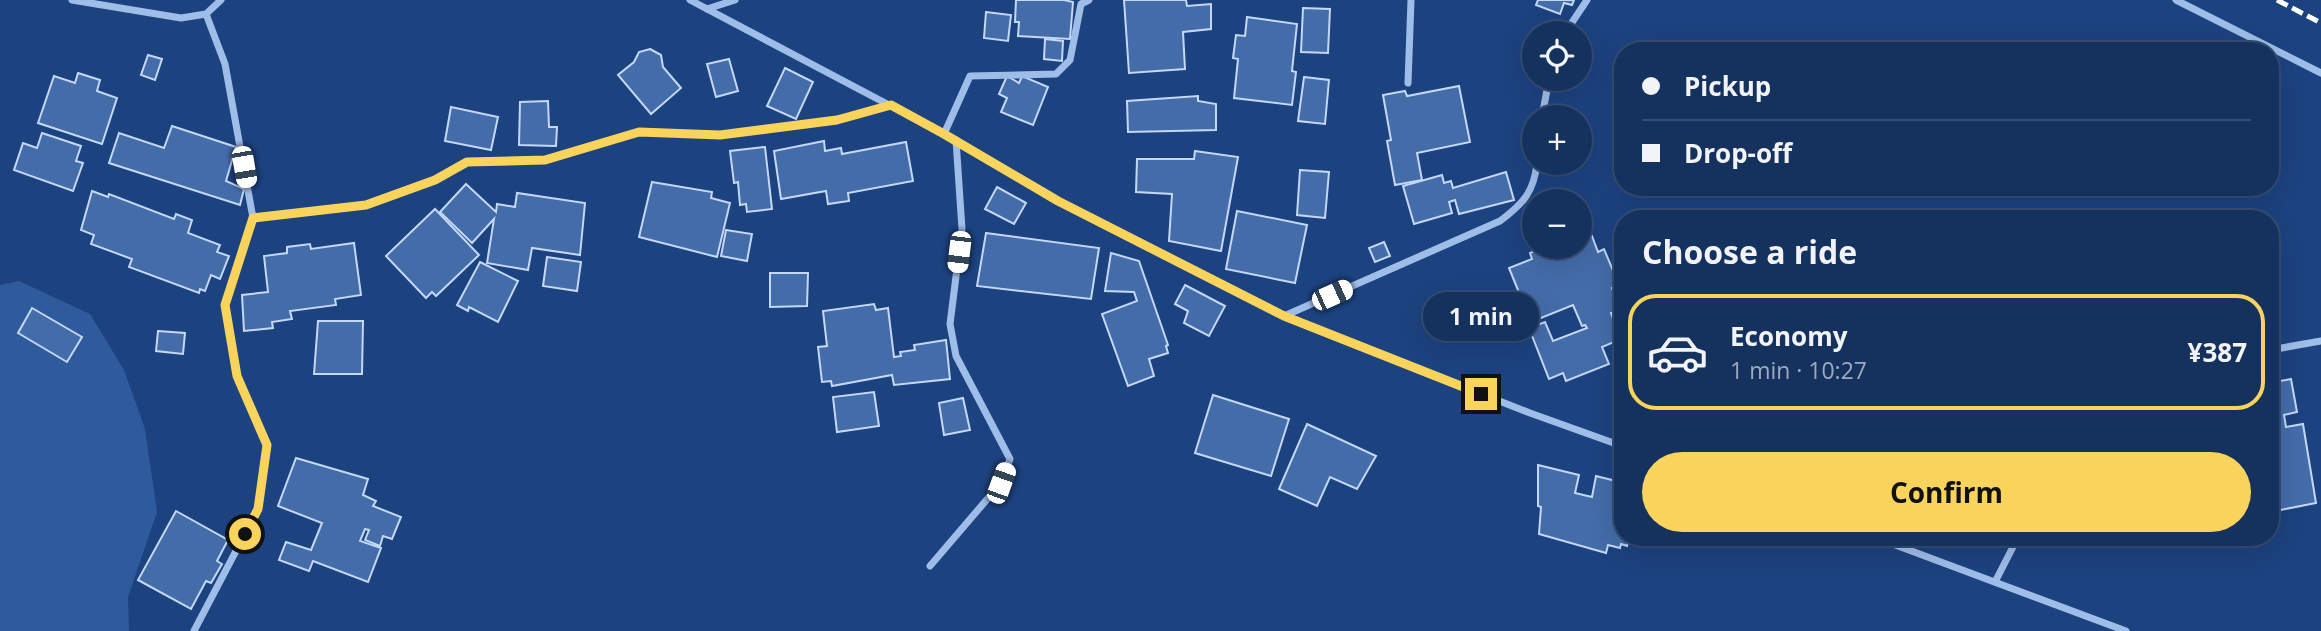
<!DOCTYPE html>
<meta charset="utf-8">
<style>
body{margin:0;font-family:"Open Sans",sans-serif;background:#1e3a65;color:#f1f3f6;height:100vh;display:flex;flex-direction:column;font-size:26px;white-space:nowrap}
*{box-sizing:border-box;margin:0}
p{font-size:23px;color:#9daabd}
.icon{flex:none;width:38px;height:38px;fill:none;stroke:currentColor;stroke-width:2;stroke-linecap:round;stroke-linejoin:round}
.map{position:relative;flex:1;overflow:hidden}
.side{position:absolute;left:1614px;top:210px;width:665px;height:336px;display:flex;flex-direction:column;background:#15325f;border-radius:28px;box-shadow:0 7px 28px #0002,0 0 0 2px #344d74}
.side>*{flex:none}
.hud{position:absolute;left:1614px;top:42px;width:665px;height:154px;border-radius:28px;box-shadow:0 7px 28px #0002,0 0 0 2px #344d74;display:grid;align-content:center;height:154px;padding:0 28px;background:#15325f}
.buttons{position:absolute;left:1522px;top:21px;display:grid;gap:14px}
.buttons a{display:grid;place-items:center;width:70px;height:70px;border-radius:50%;background:#15325f;box-shadow:0 7px 28px #0002,0 0 0 2px #344d74;font-size:35px}
.end{position:absolute;width:32px;height:32px;margin:-16px;border:9px solid #f9d45d;background:#111;box-shadow:0 0 0 4px #111}
.from{border-radius:50%}
.bubble{position:absolute;height:49px;border-radius:24px;background:#15325f;box-shadow:0 7px 28px #0002,0 0 0 2px #344d74;font-size:23px;font-weight:700;line-height:49px;text-align:center}
.car{position:absolute;width:21px;height:42px;margin:-21px -10px;border-radius:9px;box-shadow:0 0 5px 2px #0007;background:linear-gradient(#fff 24%,#345 0 40%,#fff 0 76%,#345 0 86%,#fff 0)}
.hud b{display:flex;align-items:center;gap:24px;height:66px;font-size:26px}
.hud b+b{border-top:2px solid #344d74}
.hud i{width:18px;height:18px;background:#f1f3f6}
ul{padding:0;list-style:none}
li{display:flex;align-items:center;gap:21px;height:116px;margin:0 14px 10px;padding:0 14px;border:4px solid transparent;border-radius:28px}
li div{flex:1}
li b{display:block;font-size:26px}
li em{font-style:normal;font-weight:700}
li.active{border-color:#f9d45d}
li>.icon{width:63px;height:63px;stroke-width:1.5}
h2{padding:0 28px;font-size:32px;line-height:84px}
.cta{display:flex;gap:14px;margin-top:auto;padding:14px 28px}
.cta a{flex:1;height:80px;border-radius:42px;background:#f9d45d;color:#111;font-size:28px;font-weight:700;line-height:80px;text-align:center}
.map>svg:first-child{display:block}
</style>
<div class="map">
<svg width="2321" height="631" viewBox="0 0 2321 631">
<rect width="100%" height="100%" fill="#1c427f"/>
<polygon fill="#2f5b9d" points="19,281 90,314 124,370 145,429 157,512 128,597 129,631 0,631 0,285"/>
<g fill="#446ca9" stroke="#c3d8f7" stroke-width="2">
<polygon points="1016,0 1064,0 1073,2 1070,39 1018,36 1019,22 1015,22"/>
<polygon points="1124,0 1186,0 1187,6 1211,4 1211,29 1183,32 1185,69 1129,73"/>
<polygon points="1538,0 1574,0 1572,5 1564,3 1560,14 1536,5"/>
<polygon points="1303,8 1330,9 1328,53 1301,52"/>
<polygon points="986,12 1011,15 1008,41 984,38"/>
<polygon points="1247,17 1297,24 1292,71 1296,72 1292,105 1234,98 1238,59 1233,58 1236,35 1245,36"/>
<polygon points="1045,39 1063,41 1062,61 1044,59"/>
<polygon points="650,49 661,55 663,67 681,88 651,114 618,75 634,62 639,52"/>
<polygon points="148,55 162,59 155,80 141,75"/>
<polygon points="729,59 738,91 716,97 707,64"/>
<polygon points="785,68 813,82 796,119 767,106"/>
<polygon points="78,73 100,80 97,91 117,98 102,144 38,123 54,76 75,83"/>
<polygon points="1007,76 1019,83 1022,76 1048,87 1033,125 1001,112 1007,98 999,94"/>
<polygon points="1304,77 1329,80 1325,124 1298,121"/>
<polygon points="1459,86 1470,142 1417,153 1422,180 1395,185 1387,141 1391,140 1383,95 1405,91 1407,96"/>
<polygon points="1198,96 1198,101 1216,104 1216,130 1128,132 1127,101"/>
<polygon points="548,101 549,127 557,127 556,146 519,145 520,102"/>
<polygon points="451,107 498,117 491,150 445,141"/>
<polygon points="172,126 236,147 226,181 244,189 240,205 109,163 119,133 164,148"/>
<polygon points="42,133 81,146 76,161 83,163 73,191 14,170 23,143 37,148"/>
<polygon points="824,141 825,151 841,148 842,154 906,142 913,181 848,193 849,201 828,204 826,191 781,199 774,151"/>
<polygon points="765,147 772,209 747,212 746,204 740,205 738,182 734,183 730,151"/>
<polygon points="1195,151 1238,157 1221,251 1169,241 1172,194 1136,192 1137,159 1194,159"/>
<polygon points="1300,170 1329,172 1325,218 1297,215"/>
<polygon points="1506,172 1514,200 1459,214 1455,200 1449,202 1452,213 1414,224 1403,186 1442,175 1444,183 1451,181 1453,188"/>
<polygon points="652,182 712,192 711,198 730,203 717,257 639,237"/>
<polygon points="466,184 496,212 497,204 515,207 517,193 585,203 580,255 532,248 528,270 487,263 494,219 472,243 440,212"/>
<polygon points="997,187 1026,203 1014,224 985,209"/>
<polygon points="92,191 108,197 109,194 174,219 176,214 192,220 188,233 220,245 217,252 229,256 220,279 211,275 205,291 200,289 199,293 129,267 132,259 91,244 94,235 81,230"/>
<polygon points="435,209 479,255 436,296 432,292 426,298 386,256"/>
<polygon points="1237,211 1307,225 1295,283 1226,269"/>
<polygon points="726,230 752,234 747,261 721,256"/>
<polygon points="986,233 1099,248 1091,299 977,286"/>
<polygon points="1592,236 1598,252 1604,249 1619,285 1612,288 1620,310 1611,313 1621,339 1602,347 1609,364 1566,381 1563,373 1549,379 1529,328 1545,322 1553,341 1587,328 1585,325 1582,326 1573,305 1531,322 1509,268 1532,259 1530,253 1544,247 1552,247 1554,251 1564,247 1580,247 1580,240"/>
<polygon points="1384,242 1390,256 1375,262 1369,248"/>
<polygon points="354,243 361,295 335,299 336,305 290,311 292,319 272,322 273,328 244,331 242,295 268,292 264,256 287,253 287,247 310,244 311,249"/>
<polygon points="1111,253 1139,261 1168,345 1166,346 1168,353 1149,359 1154,376 1128,386 1102,314 1137,301 1134,292 1105,291"/>
<polygon points="547,257 581,262 577,291 543,286"/>
<polygon points="480,262 518,281 498,322 469,307 468,311 457,305"/>
<polygon points="770,273 808,273 807,306 770,307"/>
<polygon points="1185,285 1225,306 1209,336 1184,323 1188,311 1175,304"/>
<polygon points="874,304 876,310 888,308 894,357 901,356 900,352 915,350 914,345 946,340 950,379 894,385 892,375 832,386 831,381 822,382 818,347 827,346 823,311"/>
<polygon points="32,308 82,337 67,362 18,333"/>
<polygon points="318,321 363,321 362,374 314,374"/>
<polygon points="158,331 185,333 183,354 156,351"/>
<polygon points="2291,379 2297,412 2284,415 2286,427 2303,424 2316,503 2270,512 2270,383"/>
<polygon points="874,392 879,426 837,432 833,397"/>
<polygon points="1213,395 1289,419 1271,476 1195,453"/>
<polygon points="963,398 970,430 944,435 939,403"/>
<polygon points="1307,424 1376,456 1357,489 1330,477 1317,506 1279,489"/>
<polygon points="296,458 368,479 363,495 376,501 373,506 401,517 392,539 383,536 380,546 365,540 369,530 365,529 360,541 381,548 368,582 313,561 309,571 279,560 286,542 311,550 322,523 278,506"/>
<polygon points="1538,465 1579,475 1575,493 1592,497 1596,476 1616,481 1617,477 1622,478 1622,537 1629,537 1627,546 1621,544 1620,548 1608,545 1606,553 1539,534 1541,507 1538,506"/>
<polygon points="176,511 228,540 217,561 222,564 211,583 206,581 191,609 138,580"/>
</g>
<g fill="none" stroke-linecap="round" stroke-linejoin="round">
<g stroke="#9fbde9" stroke-width="7">
<polyline points="72,0 181,18 206,14 221,0"/>
<polyline points="690,0 944,134 1058,201 1284,316 1530,413 1622,446"/>
<polyline points="2176,0 2321,73"/>
<polyline points="707,9 735,0"/>
<polyline points="1565,33 1587,0"/>
<polyline points="1408,83 1411,0"/>
<polyline points="1542,117 1549,79"/>
<polyline points="944,134 970,76 1056,74 1070,60 1081,4 1089,0"/>
<polyline points="253,218 366,205 435,180 467,162 546,160 639,132 720,135 837,120 890,105"/>
<path d="M1284,316L1500,221C1523,204 1534,192 1537,163"/>
<polyline points="2270,350 2321,341"/>
<polyline points="1874,537 2126,631"/>
<polyline points="930,566 1001,483 1010,459 956,356 950,324 962,229 956,140"/>
<polyline points="1995,582 2018,537"/>
<polyline points="194,631 258,509 267,445 237,376 225,305 253,218 225,64 206,14"/>
</g>
<polyline stroke="#fff" stroke-width="5" stroke-dasharray="12 5" stroke-linecap="butt" points="2277,0 2321,23"/>
</g>
<g fill="none" stroke-linecap="round" stroke-linejoin="round">
<polyline stroke="#f9d45d" stroke-width="9" points="245,534 258,509 267,445 237,376 225,305 253,218 366,205 435,180 467,162 545,160 639,132 720,135 837,120 891,105 944,134 1058,201 1284,316 1481,394"/>
</g>
</svg>
<div class="buttons">
<a><svg class="icon" aria-label="locate" viewBox="0 0 24 24"><circle cx="12" cy="12" r="6"/><path d="M12 2v4M12 18v4M2 12h4M18 12h4"/></svg></a>
<a>+</a>
<a>−</a>
</div>
<i class="end from" style="left:245px;top:534px"></i>
<i class="end" style="left:1481px;top:394px"></i>
<div class="bubble" style="left:1423px;top:292px;width:116px">1 min</div>
<i class="car" style="left:244px;top:167px;rotate:170deg"></i>
<i class="car" style="left:959px;top:252px;rotate:187deg"></i>
<i class="car" style="left:1332px;top:295px;rotate:66deg"></i>
<i class="car" style="left:1001px;top:483px;rotate:20deg"></i>
<div class="hud">
<b><i class="from"></i>Pickup</b>
<b><i></i>Drop-off</b>
</div>
<section class="side">
<h2>Choose a ride</h2>
<ul>
<li class="active"><svg class="icon" aria-label="car" viewBox="0 0 24 24"><path d="M5 17H2v-5l4-1 3-4h7l3 4 3 1v5h-3M9 17h6M6 11h13"/><circle cx="7" cy="17" r="2"/><circle cx="17" cy="17" r="2"/></svg><div><b>Economy</b><p>1 min · 10:27</p></div><em>¥387</em></li>
</ul>
<div class="cta"><a>Confirm</a></div>
</section>
</div>
